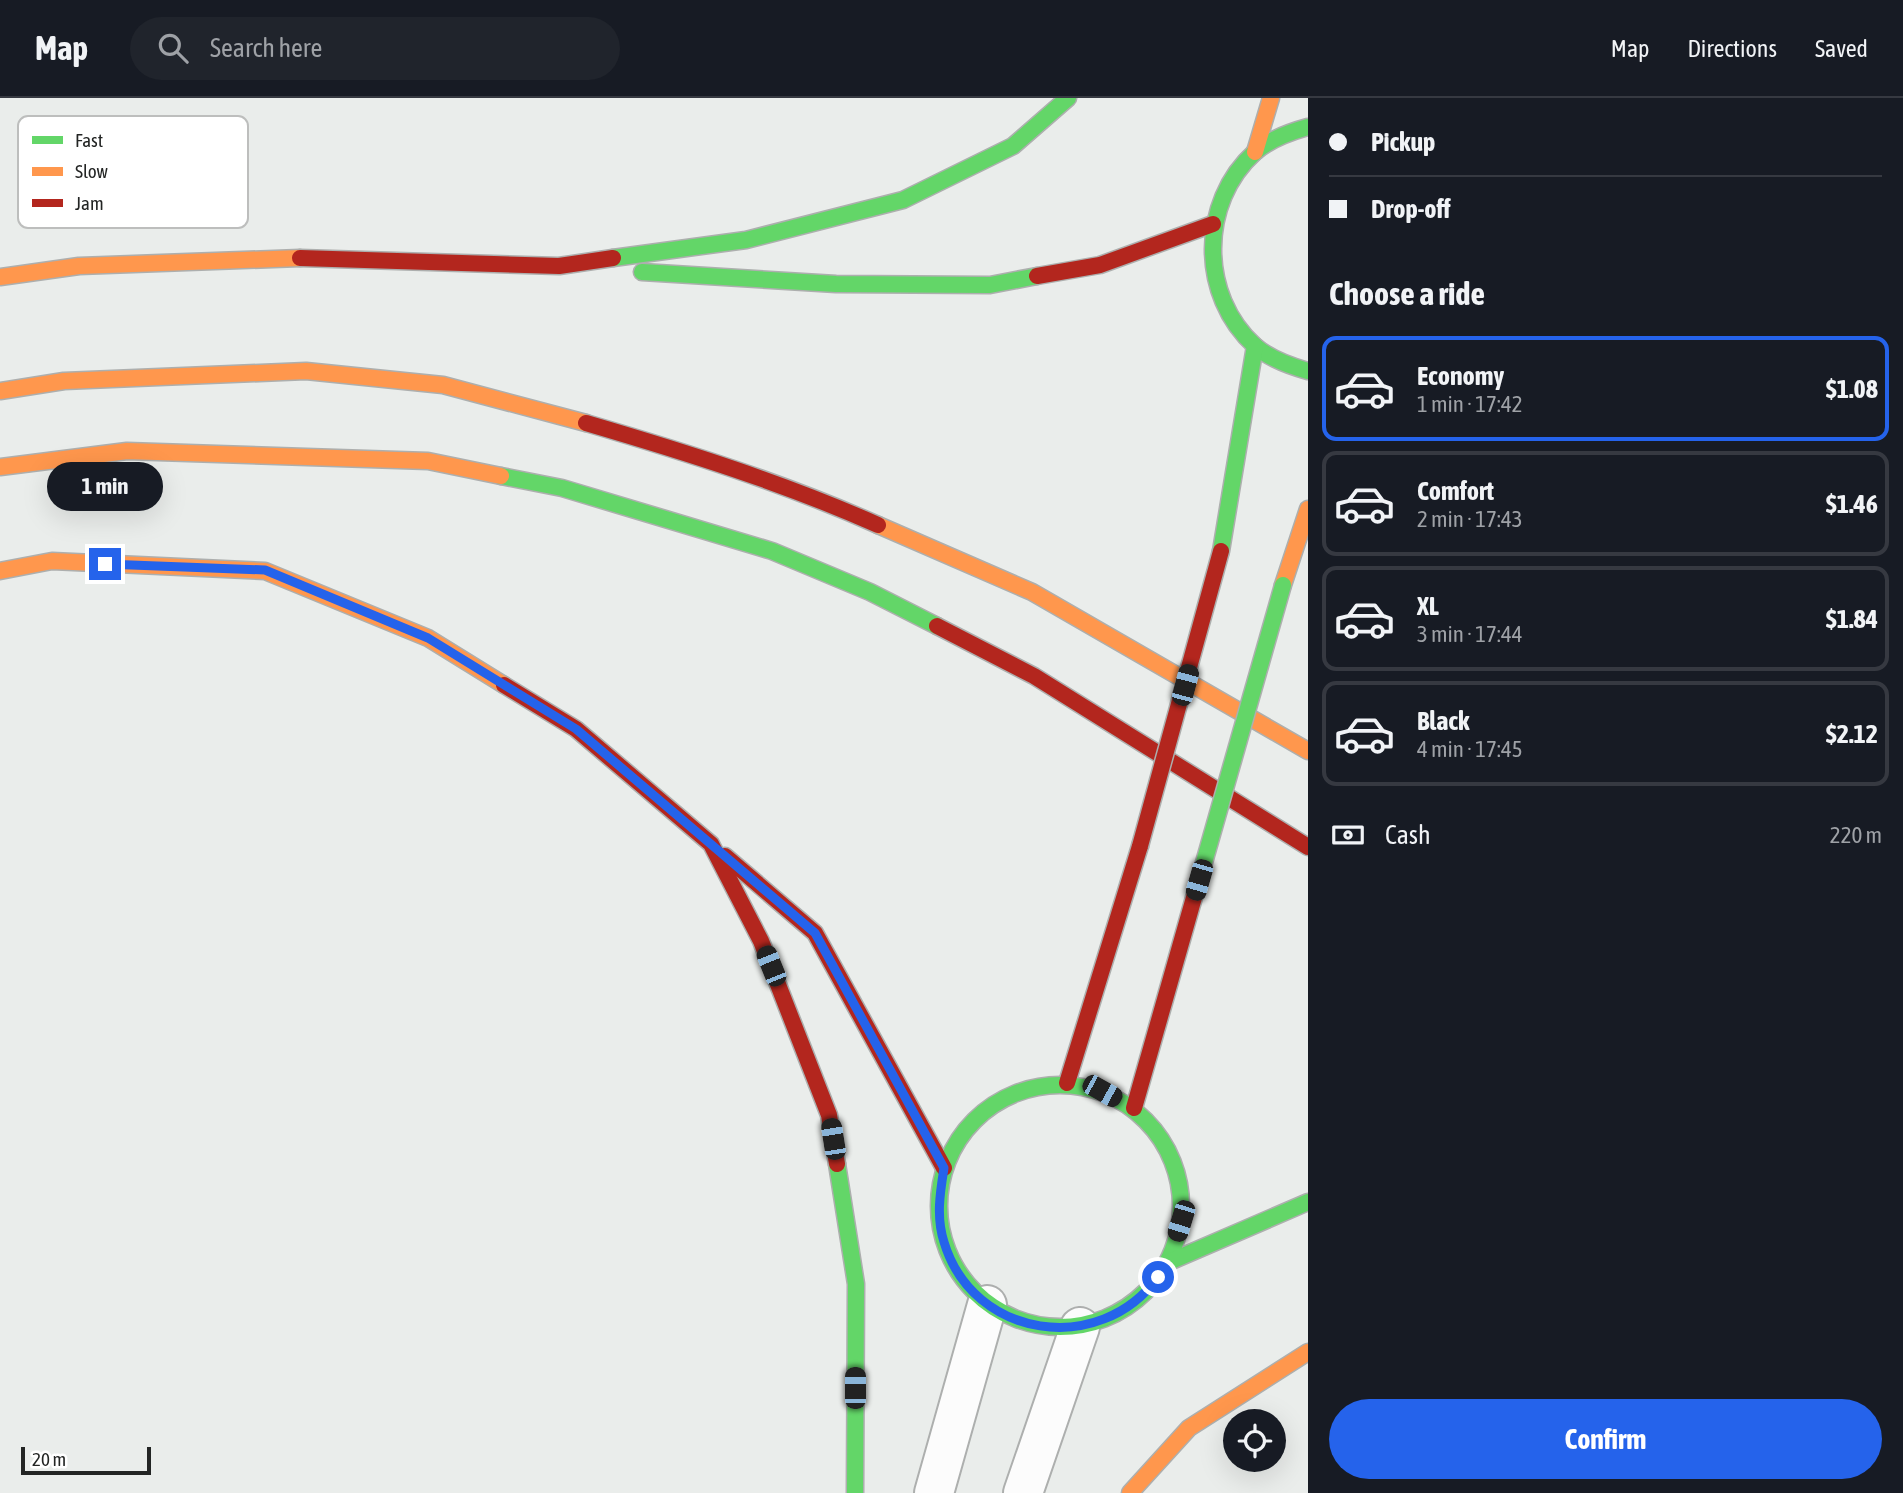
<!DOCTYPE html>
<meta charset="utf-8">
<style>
body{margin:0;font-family:"Asap Condensed",sans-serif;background:#20242c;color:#f1f3f6;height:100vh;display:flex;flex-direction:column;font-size:26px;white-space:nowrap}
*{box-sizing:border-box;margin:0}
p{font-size:23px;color:#9ea1a6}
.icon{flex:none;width:38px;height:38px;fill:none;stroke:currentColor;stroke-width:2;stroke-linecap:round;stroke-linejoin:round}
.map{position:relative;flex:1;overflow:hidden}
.sheet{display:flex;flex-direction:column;background:#171b24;width:595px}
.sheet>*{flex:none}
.banner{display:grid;align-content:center;height:154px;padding:0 21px;background:#171b24}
.tools{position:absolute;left:1223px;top:1311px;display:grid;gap:14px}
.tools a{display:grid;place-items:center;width:63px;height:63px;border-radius:50%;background:#171b24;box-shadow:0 7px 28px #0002;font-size:35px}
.scale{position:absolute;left:21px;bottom:18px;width:130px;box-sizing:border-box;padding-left:7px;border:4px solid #232524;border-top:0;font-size:19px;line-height:24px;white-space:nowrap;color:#232524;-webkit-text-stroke:5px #fff;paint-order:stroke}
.end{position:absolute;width:32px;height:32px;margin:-16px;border:9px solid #2563eb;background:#fff;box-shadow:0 0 0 4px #fff}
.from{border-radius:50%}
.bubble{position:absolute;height:49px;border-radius:24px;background:#171b24;box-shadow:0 7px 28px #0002;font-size:23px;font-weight:700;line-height:49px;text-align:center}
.car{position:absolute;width:21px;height:42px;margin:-21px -10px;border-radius:9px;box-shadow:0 0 5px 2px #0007;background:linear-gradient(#222 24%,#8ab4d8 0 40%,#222 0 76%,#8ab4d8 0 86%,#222 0)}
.banner b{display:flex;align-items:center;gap:24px;height:66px;font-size:26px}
.banner b+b{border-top:2px solid #363941}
.banner i{width:18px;height:18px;background:#f1f3f6}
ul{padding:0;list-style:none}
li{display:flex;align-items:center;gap:21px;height:105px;margin:0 14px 10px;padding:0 7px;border:4px solid #363941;border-radius:14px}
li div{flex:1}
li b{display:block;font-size:26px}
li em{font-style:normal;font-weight:700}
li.selected{border-color:#2563eb}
li>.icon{width:63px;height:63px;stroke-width:1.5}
h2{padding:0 21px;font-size:32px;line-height:84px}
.pay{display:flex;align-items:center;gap:18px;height:77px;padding:0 21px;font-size:26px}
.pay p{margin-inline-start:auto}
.primary-button{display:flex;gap:14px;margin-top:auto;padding:14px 21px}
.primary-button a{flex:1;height:80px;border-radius:42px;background:#2563eb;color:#fff;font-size:28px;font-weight:700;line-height:80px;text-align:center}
header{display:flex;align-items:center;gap:42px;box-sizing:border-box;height:98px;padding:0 35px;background:#171b24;border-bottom:2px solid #363941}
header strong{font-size:33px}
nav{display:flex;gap:38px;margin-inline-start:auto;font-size:24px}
.search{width:490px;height:63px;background:#20242c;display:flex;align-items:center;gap:18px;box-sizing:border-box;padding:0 24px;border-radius:38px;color:#9ea1a6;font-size:26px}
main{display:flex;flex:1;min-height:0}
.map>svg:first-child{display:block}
</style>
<header>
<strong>Map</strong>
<div class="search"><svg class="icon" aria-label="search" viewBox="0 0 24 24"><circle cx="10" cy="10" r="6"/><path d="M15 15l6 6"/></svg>Search here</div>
<nav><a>Map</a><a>Directions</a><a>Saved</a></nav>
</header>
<main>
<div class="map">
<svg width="1308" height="1395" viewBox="0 0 1308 1395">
<rect width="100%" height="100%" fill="#eaedeb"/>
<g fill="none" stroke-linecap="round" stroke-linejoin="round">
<defs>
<g id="street">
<polyline points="934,1395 987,1207"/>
<polyline points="1023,1395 1080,1229"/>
</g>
<g id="fast">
<path d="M1308,29C1290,34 1270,41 1255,54C1199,104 1199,198 1255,248C1270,261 1290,268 1308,273"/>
<polyline points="613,160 746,142 903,102 1013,48 1068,0"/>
<polyline points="642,174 836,186 990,187 1037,178"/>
<polyline points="501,378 562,390 772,453 870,494 937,528"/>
<polyline points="1221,453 1255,248"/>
<circle cx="1060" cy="1108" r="121"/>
<polyline points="837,1066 856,1186 855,1395"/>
<polyline points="1169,1164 1308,1104"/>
</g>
<g id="slow">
<polyline points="1255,54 1271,0"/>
<polyline points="0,179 79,168 300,160"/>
<polyline points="0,293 64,283 306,273 443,287 586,325"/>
<polyline points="0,369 127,353 428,363 501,378"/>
<polyline points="878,427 1032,494 1308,653"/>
<polyline points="0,473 52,463 265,473 428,540 504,587"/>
<polyline points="1283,487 1308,411"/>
<polyline points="1130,1395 1189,1330 1308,1254"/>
</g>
<g id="jam">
<polyline points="300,160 559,168 613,160"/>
<polyline points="1037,178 1100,167 1213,126"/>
<path d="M586,325C685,354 784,385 878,427"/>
<polyline points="937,528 1034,578 1308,749"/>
<polyline points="504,587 576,631 711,746 761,843 829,1017 837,1066"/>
<polyline points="725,758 815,835 944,1070"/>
<polyline points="1067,985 1140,748"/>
<polyline points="1134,1010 1199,782"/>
</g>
</defs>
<use href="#street" stroke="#adafae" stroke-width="42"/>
<use href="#fast" stroke="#adafae" stroke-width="19"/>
<use href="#slow" stroke="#adafae" stroke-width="19"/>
<use href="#jam" stroke="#adafae" stroke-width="19"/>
<use href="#street" stroke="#fcfcfc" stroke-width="38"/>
<use href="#fast" stroke="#63d668" stroke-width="16"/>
<use href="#slow" stroke="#ff974d" stroke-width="16"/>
<use href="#jam" stroke="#b3261e" stroke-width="16"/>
<defs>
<polyline id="fast-bridge" points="1199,782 1283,487"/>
<polyline id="jam-bridge" points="1140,748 1221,453"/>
</defs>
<use href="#fast-bridge" stroke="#adafae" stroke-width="19" stroke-linecap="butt"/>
<use href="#jam-bridge" stroke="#adafae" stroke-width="19" stroke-linecap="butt"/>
<use href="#fast-bridge" stroke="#63d668" stroke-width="16"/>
<use href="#jam-bridge" stroke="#b3261e" stroke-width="16"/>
</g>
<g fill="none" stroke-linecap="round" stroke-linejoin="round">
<path stroke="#2563eb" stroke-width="9" d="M105,466L265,472L428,540L576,631L815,835L944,1070C940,1095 936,1119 944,1144C973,1241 1100,1259 1158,1179"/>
</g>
<rect x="18" y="18" width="230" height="112" rx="10" fill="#fff" stroke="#bdbebd" stroke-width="2"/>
<rect x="32" y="38" width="31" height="8" fill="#63d668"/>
<rect x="32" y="69" width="31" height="9" fill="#ff974d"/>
<rect x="32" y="101" width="31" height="8" fill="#b3261e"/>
<g font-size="19" fill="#232524">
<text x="75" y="49">Fast</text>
<text x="75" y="80">Slow</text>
<text x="75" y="112">Jam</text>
</g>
</svg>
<div class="tools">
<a><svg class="icon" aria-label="locate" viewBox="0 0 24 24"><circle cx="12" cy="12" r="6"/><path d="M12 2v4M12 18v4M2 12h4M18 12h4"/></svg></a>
</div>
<div class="scale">20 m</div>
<i class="end from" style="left:1158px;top:1179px"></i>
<i class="end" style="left:105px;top:466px"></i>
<div class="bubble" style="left:47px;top:364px;width:116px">1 min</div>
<i class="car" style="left:1185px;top:587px;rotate:15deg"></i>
<i class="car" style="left:1199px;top:782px;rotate:196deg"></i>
<i class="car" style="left:771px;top:868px;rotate:338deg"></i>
<i class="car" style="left:1102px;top:993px;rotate:119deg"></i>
<i class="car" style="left:833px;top:1041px;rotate:351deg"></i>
<i class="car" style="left:1181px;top:1123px;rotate:197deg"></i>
<i class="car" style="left:855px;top:1290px;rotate:0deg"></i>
</div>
<section class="sheet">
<div class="banner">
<b><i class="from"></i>Pickup</b>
<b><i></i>Drop-off</b>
</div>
<h2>Choose a ride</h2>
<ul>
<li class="selected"><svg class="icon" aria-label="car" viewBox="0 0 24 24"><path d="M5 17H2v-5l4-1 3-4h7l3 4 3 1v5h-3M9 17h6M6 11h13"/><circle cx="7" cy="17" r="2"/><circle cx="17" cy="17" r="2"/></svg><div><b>Economy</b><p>1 min · 17:42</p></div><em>$1.08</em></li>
<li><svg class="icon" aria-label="car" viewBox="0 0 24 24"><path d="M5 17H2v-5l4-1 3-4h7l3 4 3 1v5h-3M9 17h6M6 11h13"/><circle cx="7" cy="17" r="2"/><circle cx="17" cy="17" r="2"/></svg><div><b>Comfort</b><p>2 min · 17:43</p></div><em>$1.46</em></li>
<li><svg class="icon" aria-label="car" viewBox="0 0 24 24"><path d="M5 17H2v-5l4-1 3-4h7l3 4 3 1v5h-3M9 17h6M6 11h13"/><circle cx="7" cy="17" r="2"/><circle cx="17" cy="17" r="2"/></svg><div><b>XL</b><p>3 min · 17:44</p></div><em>$1.84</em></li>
<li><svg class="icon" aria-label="car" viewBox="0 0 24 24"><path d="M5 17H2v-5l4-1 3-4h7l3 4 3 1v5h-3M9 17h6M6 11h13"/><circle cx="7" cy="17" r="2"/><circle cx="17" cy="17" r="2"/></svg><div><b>Black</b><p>4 min · 17:45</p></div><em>$2.12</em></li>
</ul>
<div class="pay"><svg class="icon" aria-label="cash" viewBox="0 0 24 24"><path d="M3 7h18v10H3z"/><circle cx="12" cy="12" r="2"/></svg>Cash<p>220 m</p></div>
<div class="primary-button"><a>Confirm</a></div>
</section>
</main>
